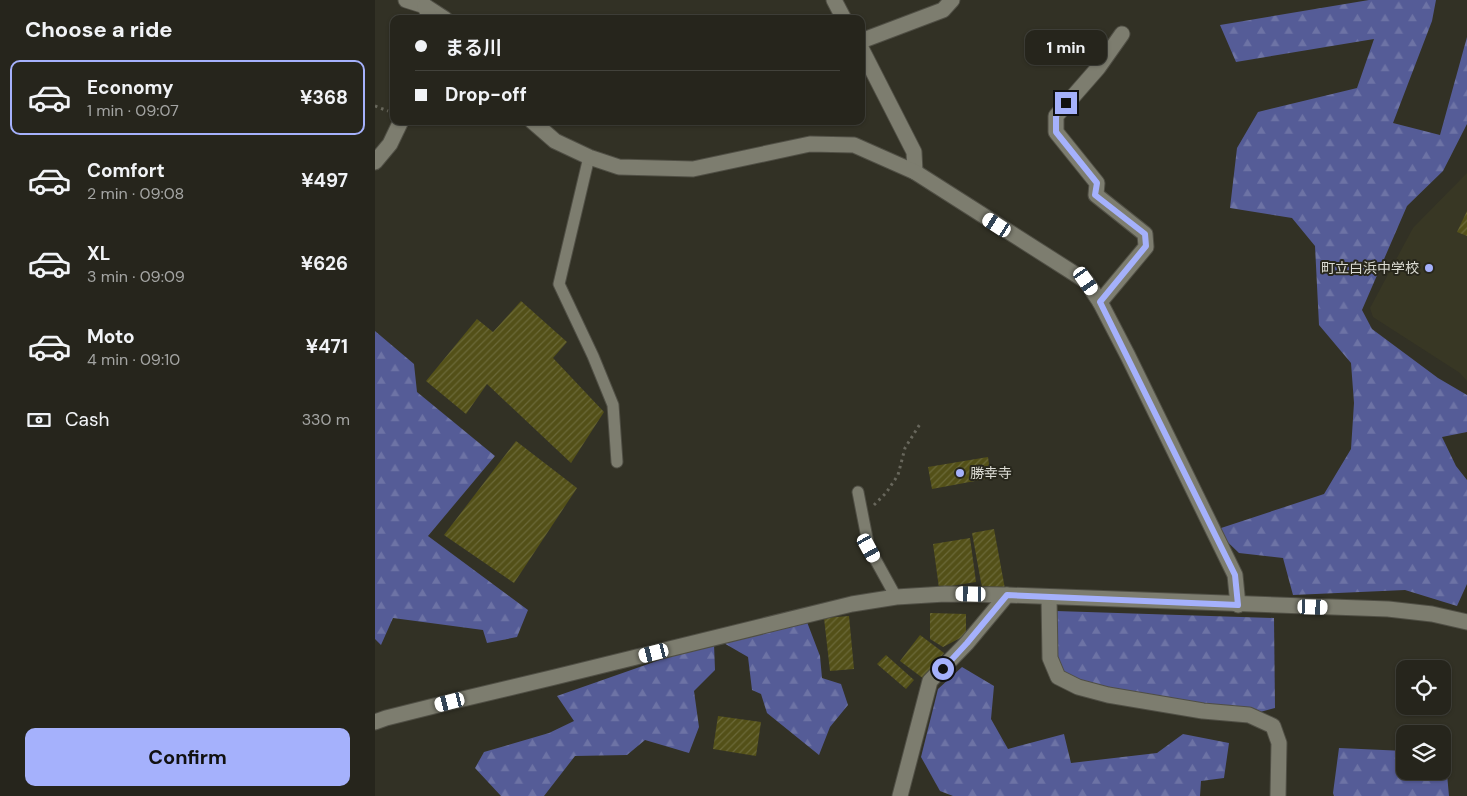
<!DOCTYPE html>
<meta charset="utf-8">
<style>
body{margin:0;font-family:"DM Sans","Noto Sans JP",sans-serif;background:#323129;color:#f1f3f6;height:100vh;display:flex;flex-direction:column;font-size:19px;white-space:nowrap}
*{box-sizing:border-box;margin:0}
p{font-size:16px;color:#a4a5a3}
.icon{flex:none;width:28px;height:28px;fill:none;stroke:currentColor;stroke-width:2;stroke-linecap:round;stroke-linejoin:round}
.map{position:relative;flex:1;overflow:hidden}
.panel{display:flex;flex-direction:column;background:#26251c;width:375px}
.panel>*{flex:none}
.top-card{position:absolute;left:15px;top:15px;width:475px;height:110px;border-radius:10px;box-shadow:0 1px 4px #0004,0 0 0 1px #42423b;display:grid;align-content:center;height:110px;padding:0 25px;background:#26251c}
.controls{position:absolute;left:1021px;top:660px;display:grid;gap:10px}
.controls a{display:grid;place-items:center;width:55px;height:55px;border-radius:10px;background:#26251c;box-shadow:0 1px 4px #0004,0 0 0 1px #42423b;font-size:25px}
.end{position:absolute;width:22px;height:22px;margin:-11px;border:6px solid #a5b1fc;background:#111;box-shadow:0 0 0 2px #111}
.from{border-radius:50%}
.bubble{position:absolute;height:35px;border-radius:10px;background:#26251c;box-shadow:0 1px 4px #0004,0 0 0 1px #42423b;font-size:16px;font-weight:700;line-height:35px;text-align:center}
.car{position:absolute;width:15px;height:30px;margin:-15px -8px;border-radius:6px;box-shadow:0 0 4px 1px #0007;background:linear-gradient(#fff 24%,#345 0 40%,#fff 0 76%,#345 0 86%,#fff 0)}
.top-card b{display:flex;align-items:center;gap:18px;height:48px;font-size:19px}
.top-card b+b{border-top:1px solid #42423b}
.top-card i{width:12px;height:12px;background:#f1f3f6}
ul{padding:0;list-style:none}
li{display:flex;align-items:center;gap:15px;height:75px;margin:0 10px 8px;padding:0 15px;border:2px solid transparent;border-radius:10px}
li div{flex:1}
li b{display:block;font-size:19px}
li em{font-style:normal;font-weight:700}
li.selected{border-color:#a5b1fc}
li>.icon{width:45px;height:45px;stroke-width:1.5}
h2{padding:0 25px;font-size:22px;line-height:60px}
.pay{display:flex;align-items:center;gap:12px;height:55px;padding:0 25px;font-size:19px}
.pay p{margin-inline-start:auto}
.cta{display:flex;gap:10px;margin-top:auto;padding:10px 25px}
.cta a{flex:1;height:58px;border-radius:10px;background:#a5b1fc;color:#111;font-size:20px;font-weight:700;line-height:58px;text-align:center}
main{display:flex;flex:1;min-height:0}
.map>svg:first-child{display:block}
</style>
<main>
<section class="panel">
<h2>Choose a ride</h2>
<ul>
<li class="selected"><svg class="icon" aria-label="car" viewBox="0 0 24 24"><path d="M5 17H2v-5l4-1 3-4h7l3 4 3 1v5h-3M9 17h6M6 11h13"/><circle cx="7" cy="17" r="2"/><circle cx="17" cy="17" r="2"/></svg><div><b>Economy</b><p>1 min · 09:07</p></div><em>¥368</em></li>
<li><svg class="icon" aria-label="car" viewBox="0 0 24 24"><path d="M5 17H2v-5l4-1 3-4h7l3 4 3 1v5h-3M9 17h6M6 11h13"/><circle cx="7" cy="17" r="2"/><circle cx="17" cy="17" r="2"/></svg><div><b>Comfort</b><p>2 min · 09:08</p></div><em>¥497</em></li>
<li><svg class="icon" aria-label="car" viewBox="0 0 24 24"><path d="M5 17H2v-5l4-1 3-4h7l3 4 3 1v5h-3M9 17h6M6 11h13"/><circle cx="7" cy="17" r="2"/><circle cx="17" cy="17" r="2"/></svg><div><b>XL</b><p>3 min · 09:09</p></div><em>¥626</em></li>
<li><svg class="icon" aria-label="car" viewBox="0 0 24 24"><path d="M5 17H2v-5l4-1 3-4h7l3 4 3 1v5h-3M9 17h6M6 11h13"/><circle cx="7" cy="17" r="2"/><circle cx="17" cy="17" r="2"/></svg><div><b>Moto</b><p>4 min · 09:10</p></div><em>¥471</em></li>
</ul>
<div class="pay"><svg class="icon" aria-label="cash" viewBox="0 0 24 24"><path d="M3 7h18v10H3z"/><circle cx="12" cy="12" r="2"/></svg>Cash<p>330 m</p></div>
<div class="cta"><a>Confirm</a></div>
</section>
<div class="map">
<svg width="1092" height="796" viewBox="0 0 1092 796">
<defs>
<pattern id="forest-firs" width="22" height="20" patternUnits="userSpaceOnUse" patternTransform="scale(1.25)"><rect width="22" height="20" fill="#555c97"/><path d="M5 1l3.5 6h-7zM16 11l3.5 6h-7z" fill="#6d73a5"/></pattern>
<pattern id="building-hatch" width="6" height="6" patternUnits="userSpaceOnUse" patternTransform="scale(1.25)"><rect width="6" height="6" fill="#535018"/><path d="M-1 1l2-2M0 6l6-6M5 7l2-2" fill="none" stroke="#6b6939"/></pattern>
</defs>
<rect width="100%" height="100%" fill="#323125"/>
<polygon fill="#383724" points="1092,173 1092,381 1085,373 998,317 995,308 1038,228"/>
<g fill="url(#forest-firs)">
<polygon points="994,0 1061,0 1057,21 1018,123 1065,135 1092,37 1092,124 1068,171 1032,206 987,310 997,329 1063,378 1092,395 1092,432 1067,437 1081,466 1092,480 1092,584 1082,606 1030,590 918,595 908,558 864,553 840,530 949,494 976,449 979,403 976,363 944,325 940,246 917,218 855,208 862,148 883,112 982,88 999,39 861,62 845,25"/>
<polygon points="0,331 39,364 42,392 120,456 53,536 153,610 142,637 112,643 108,630 18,618 6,645 0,639"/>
<polygon points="681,611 899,618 900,708 874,715 703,687 675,658"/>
<polygon points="432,622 445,656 447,678 466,684 473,705 455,727 444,755 392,713 386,694 377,690 373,657 347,642"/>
<polygon points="339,644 340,670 319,691 324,727 314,753 270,740 252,755 200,756 169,796 126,796 100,768 109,752 174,733 199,721 182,696 316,649"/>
<polygon points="587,667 619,686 616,719 633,749 689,734 696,763 782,753 808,734 854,743 849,778 826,781 825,796 578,796 565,791 546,757 563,689"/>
<polygon points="964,748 1030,751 1030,771 1068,771 1068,752 1070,752 1074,796 959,796 958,793"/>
</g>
<g fill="url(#building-hatch)">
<polygon points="1092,211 1092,236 1082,232"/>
<polygon points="146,301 192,342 178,358 229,412 196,463 112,384 91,414 51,381 102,319 118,332"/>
<polygon points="141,441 202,488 139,583 69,535"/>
<polygon points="613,457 616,478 557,489 553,467"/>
<polygon points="619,529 630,589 608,593 597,533"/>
<polygon points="595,538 601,582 564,588 558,544"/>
<polygon points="555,613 591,614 591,635 568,647 555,639"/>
<polygon points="474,616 479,669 455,671 449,618"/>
<polygon points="545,635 569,653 549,679 525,661"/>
<polygon points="511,655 539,680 531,689 502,664"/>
<polygon points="343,716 386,722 381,756 338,749"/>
</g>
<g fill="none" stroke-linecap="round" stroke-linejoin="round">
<defs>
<g id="lane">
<polyline points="214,157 184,284 218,356 238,405 242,462"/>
<polyline points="483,492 494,548 521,597"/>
</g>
<g id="street">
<polyline points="31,0 50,6 70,19"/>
<polyline points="459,0 469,19"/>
<polyline points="486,48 539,152 540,172"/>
<polyline points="157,121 180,141 214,157 244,167 318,169 435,144 479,145 540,172 711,281 725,302 753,356 860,575 863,605"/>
<polyline points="725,302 771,247 770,234 721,195 722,183 681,132 681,116 723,68 747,34"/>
<polyline points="674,597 675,658 683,677 703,687 733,695 828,711 874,715 898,726 904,743 903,796"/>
<polyline points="525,796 555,681 592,643 632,595"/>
</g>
<g id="secondary">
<polyline points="50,6 55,19"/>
<polyline points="486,41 568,10 577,0"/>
<polyline points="0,162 15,144 26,121"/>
<polyline points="0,722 11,718 75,702 180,677 477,604 521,597 570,594 632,595 1013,609 1057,614 1092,622"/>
</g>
</defs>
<use href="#lane" stroke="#504f45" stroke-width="13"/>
<use href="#street" stroke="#504f45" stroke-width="17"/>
<use href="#secondary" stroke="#504f45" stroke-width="17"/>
<g stroke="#68675c" stroke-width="3" stroke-dasharray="2.5 4" stroke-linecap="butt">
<polyline points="0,106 13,111"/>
<polyline points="499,505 511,493 523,475 530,448 545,424"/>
</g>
<use href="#lane" stroke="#7d7d6f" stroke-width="11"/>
<use href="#street" stroke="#7d7d6f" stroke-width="15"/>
<use href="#secondary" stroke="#7d7d6f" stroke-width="15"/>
</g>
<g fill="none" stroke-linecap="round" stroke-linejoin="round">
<polyline stroke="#a5b1fc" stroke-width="6" points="568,669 592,643 632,595 863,605 860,575 725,302 771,246 770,234 720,195 722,183 681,132 681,116 691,103"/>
</g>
<g fill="#a5b1fc" stroke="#28271c" stroke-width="2">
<circle cx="1054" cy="268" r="5"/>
<circle cx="585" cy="473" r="5"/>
</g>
<g text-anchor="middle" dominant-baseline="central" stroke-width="4" stroke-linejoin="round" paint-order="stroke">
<g font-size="14" fill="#dadad2" stroke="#28271c" text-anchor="end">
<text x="1044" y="268">町立白浜中学校</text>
<text x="595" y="473" text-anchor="start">勝幸寺</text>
</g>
</g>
</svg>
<div class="controls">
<a><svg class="icon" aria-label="locate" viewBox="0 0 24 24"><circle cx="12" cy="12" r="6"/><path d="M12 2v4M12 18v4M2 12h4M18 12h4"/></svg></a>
<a><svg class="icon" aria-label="layers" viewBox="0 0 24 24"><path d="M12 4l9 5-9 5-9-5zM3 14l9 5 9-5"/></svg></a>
</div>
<i class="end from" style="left:568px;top:669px"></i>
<i class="end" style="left:691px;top:103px"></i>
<div class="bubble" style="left:650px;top:30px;width:82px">1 min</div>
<i class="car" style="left:622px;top:225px;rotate:303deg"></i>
<i class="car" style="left:711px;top:281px;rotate:145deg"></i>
<i class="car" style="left:494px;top:548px;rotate:151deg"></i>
<i class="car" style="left:596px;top:594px;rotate:271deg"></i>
<i class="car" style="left:938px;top:607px;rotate:92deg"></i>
<i class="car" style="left:279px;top:653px;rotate:256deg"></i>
<i class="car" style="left:75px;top:702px;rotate:256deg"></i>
<div class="top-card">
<b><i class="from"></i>まる川</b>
<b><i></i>Drop-off</b>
</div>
</div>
</main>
